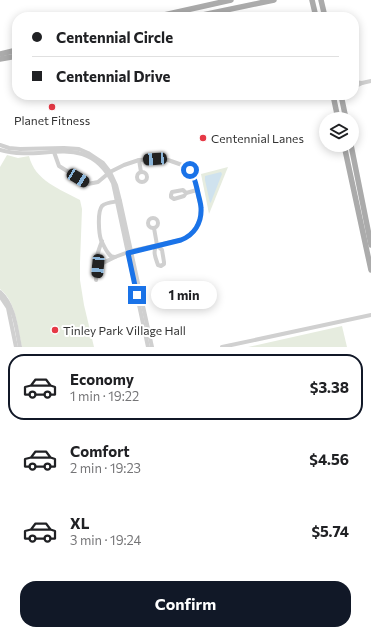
<!DOCTYPE html>
<meta charset="utf-8">
<style>
body{margin:0;font-family:Commissioner,sans-serif;background:#f6f6f6;color:#202124;height:100vh;display:flex;flex-direction:column;font-size:15px;white-space:nowrap}
*{box-sizing:border-box;margin:0}
p{font-size:13px;color:#757577}
.icon{flex:none;width:22px;height:22px;fill:none;stroke:currentColor;stroke-width:2;stroke-linecap:round;stroke-linejoin:round}
.map{position:relative;height:347px;overflow:hidden}
.panel{display:flex;flex-direction:column;background:#fff;flex:1}
.panel>*{flex:none}
.top-card{position:absolute;left:12px;top:12px;width:347px;height:88px;border-radius:16px;box-shadow:0 2px 10px #0003;display:grid;align-content:center;height:88px;padding:0 20px;background:#fff}
.fabs{position:absolute;left:319px;top:112px;display:grid;gap:8px}
.fabs a{display:grid;place-items:center;width:40px;height:40px;border-radius:50%;background:#fff;box-shadow:0 2px 10px #0003;font-size:20px}
.end{position:absolute;width:18px;height:18px;margin:-9px;border:5px solid #1a73e8;background:#fff;box-shadow:0 0 0 2px #fff}
.from{border-radius:50%}
.bubble{position:absolute;height:28px;border-radius:14px;background:#fff;box-shadow:0 2px 10px #0003;font-size:13px;font-weight:700;line-height:28px;text-align:center}
.car{position:absolute;width:12px;height:24px;margin:-12px -6px;border-radius:5px;box-shadow:0 0 3px 1px #0007;background:linear-gradient(#222 24%,#8ab4d8 0 40%,#222 0 76%,#8ab4d8 0 86%,#222 0)}
.top-card b{display:flex;align-items:center;gap:14px;height:38px;font-size:15px}
.top-card b+b{border-top:1px solid #e0e0e0}
.top-card i{width:10px;height:10px;background:#202124}
ul{padding:7px 0 0;list-style:none}
li{display:flex;align-items:center;gap:12px;height:66px;margin:0 8px 6px;padding:0 12px;border:2px solid transparent;border-radius:16px}
li div{flex:1}
li b{display:block;font-size:15px}
li em{font-style:normal;font-weight:700}
li.on{border-color:#111827}
li>.icon{width:36px;height:36px;stroke-width:1.5}
.cta{display:flex;gap:8px;margin-top:auto;padding:8px 20px}
.cta a{flex:1;height:46px;border-radius:16px;background:#111827;color:#fff;font-size:16px;font-weight:700;line-height:46px;text-align:center}
.map>svg:first-child{display:block}
</style>
<div class="map">
<svg width="371" height="347" viewBox="0 0 371 347">
<rect width="100%" height="100%" fill="#fff"/>
<g fill="#e6ecdf">
<path d="M7,155L18,158L29,156C35,181 60,189 80,200L82,209L80,263V280L84,305L94,347H22C18,329 16,301 0,289V167Z"/>
<polygon points="228,167 209,214 201,174"/>
<polygon points="342,326 347,347 248,347"/>
</g>
<polygon fill="#cfe2ee" points="221,172 222,174 211,202 210,203 205,180 205,176"/>
<g fill="none" stroke-linecap="round" stroke-linejoin="round">
<g stroke="#d0d0d0" stroke-width="4">
<polyline points="354,82 362,83"/>
<polyline points="354,87 362,83 371,81"/>
<polyline points="0,145 9,148 20,149 64,148 79,149 88,153 103,163 110,172 116,185 120,201 152,347"/>
<path d="M0,150C43,163 86,130 113,183L148,347"/>
<path d="M54,152L59,166L88,184L98,182L110,172L124,165L139,160L155,159L168,160L185,166L190,170L194,177L201,208L200,219L196,229L189,236L181,240L131,251L115,257C113,257 110,256 109,254C106,251 103,244 101,240C99,234 97,212 102,206C106,202 115,202 120,201"/>
<polyline points="139,160 141,172"/>
<circle cx="142" cy="177" r="5"/>
<polygon points="183,190 186,193 184,196 174,199 171,197 171,195 172,192"/>
<polyline points="186,193 197,190"/>
<circle cx="153" cy="223" r="5"/>
<polyline points="154,228 157,245"/>
<path d="M102,241C99,249 95,258 97,266L115,257"/>
<path d="M157,245L162,250L164,262V264L161,266L158,265C156,259 152,251 157,245Z"/>
<polyline points="96,280 97,266"/>
<path d="M0,292C15,306 16,328 20,347"/>
<polyline points="0,296 8,308 16,347"/>
<polyline points="222,347 371,315"/>
</g>
<g stroke="#ababab" stroke-width="5.5">
<polyline points="312,0 316,17"/>
<polyline points="321,0 325,17"/>
<polyline points="155,17 231,0"/>
<polyline points="193,17 274,0"/>
<polyline points="0,54 17,50"/>
<polyline points="0,59 17,56"/>
<polyline points="333,95 338,119"/>
<polyline points="341,95 346,119"/>
<polyline points="344,145 371,270"/>
<polyline points="351,145 371,245"/>
</g>
</g>
<g fill="none" stroke-linecap="round" stroke-linejoin="round">
<path stroke="#1a73e8" stroke-width="5" d="M137,295L128,253L181,240C194,235 202,223 201,208C201,204 199,198 198,193C196,185 195,177 190,170"/>
</g>
<g fill="#e63946" stroke="#fff" stroke-width="1.5">
<circle cx="52" cy="107" r="4"/>
<circle cx="203" cy="138" r="4"/>
<circle cx="55" cy="330" r="4"/>
</g>
<g text-anchor="middle" dominant-baseline="central" stroke-width="4" stroke-linejoin="round" paint-order="stroke">
<g font-size="12" fill="#333" stroke="#fff" text-anchor="start">
<text x="52" y="120" text-anchor="middle">Planet Fitness</text>
<text x="211" y="138">Centennial Lanes</text>
<text x="63" y="330">Tinley Park Village Hall</text>
</g>
</g>
</svg>
<div class="fabs">
<a><svg class="icon" aria-label="layers" viewBox="0 0 24 24"><path d="M12 4l9 5-9 5-9-5zM3 14l9 5 9-5"/></svg></a>
</div>
<i class="end from" style="left:190px;top:170px"></i>
<i class="end" style="left:137px;top:295px"></i>
<div class="bubble" style="left:151px;top:281px;width:66px">1 min</div>
<i class="car" style="left:155px;top:159px;rotate:266deg"></i>
<i class="car" style="left:78px;top:178px;rotate:121deg"></i>
<i class="car" style="left:98px;top:266px;rotate:185deg"></i>
<div class="top-card">
<b><i class="from"></i>Centennial Circle</b>
<b><i></i>Centennial Drive</b>
</div>
</div>
<section class="panel">
<ul>
<li class="on"><svg class="icon" aria-label="car" viewBox="0 0 24 24"><path d="M5 17H2v-5l4-1 3-4h7l3 4 3 1v5h-3M9 17h6M6 11h13"/><circle cx="7" cy="17" r="2"/><circle cx="17" cy="17" r="2"/></svg><div><b>Economy</b><p>1 min · 19:22</p></div><em>$3.38</em></li>
<li><svg class="icon" aria-label="car" viewBox="0 0 24 24"><path d="M5 17H2v-5l4-1 3-4h7l3 4 3 1v5h-3M9 17h6M6 11h13"/><circle cx="7" cy="17" r="2"/><circle cx="17" cy="17" r="2"/></svg><div><b>Comfort</b><p>2 min · 19:23</p></div><em>$4.56</em></li>
<li><svg class="icon" aria-label="car" viewBox="0 0 24 24"><path d="M5 17H2v-5l4-1 3-4h7l3 4 3 1v5h-3M9 17h6M6 11h13"/><circle cx="7" cy="17" r="2"/><circle cx="17" cy="17" r="2"/></svg><div><b>XL</b><p>3 min · 19:24</p></div><em>$5.74</em></li>
</ul>
<div class="cta"><a>Confirm</a></div>
</section>
